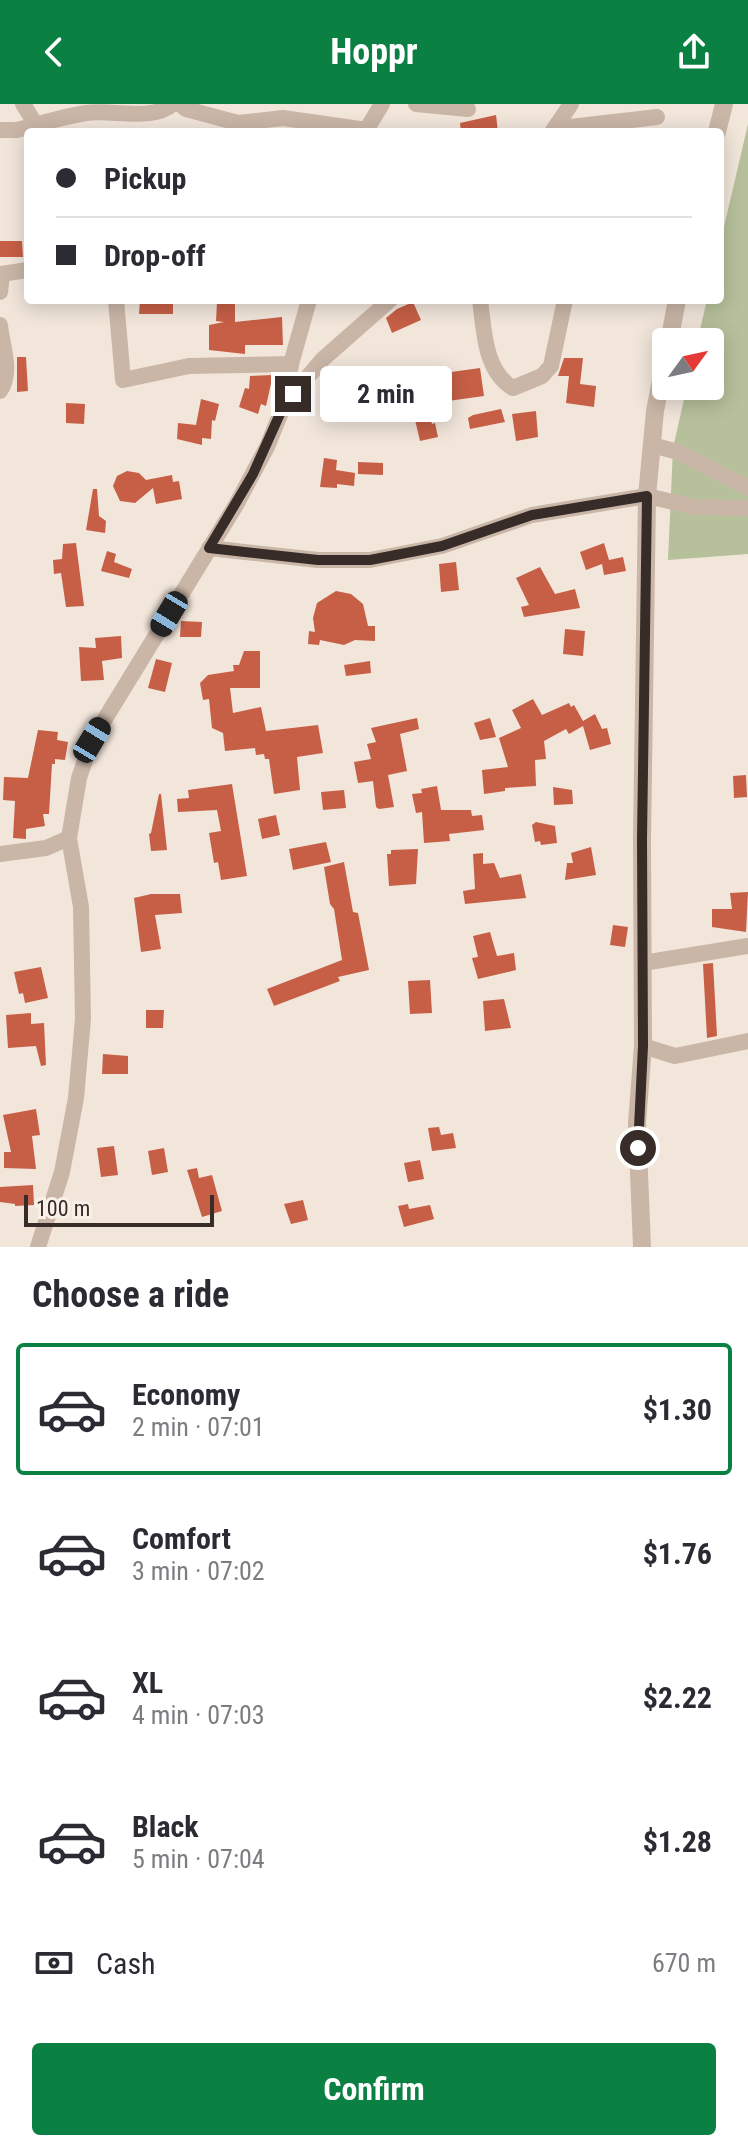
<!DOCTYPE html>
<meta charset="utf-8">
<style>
body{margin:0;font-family:"Roboto Condensed",sans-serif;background:#f2f2f3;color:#2b2b33;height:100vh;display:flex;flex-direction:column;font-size:30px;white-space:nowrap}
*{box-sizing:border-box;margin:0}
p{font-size:26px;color:#7c7c81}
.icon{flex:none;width:44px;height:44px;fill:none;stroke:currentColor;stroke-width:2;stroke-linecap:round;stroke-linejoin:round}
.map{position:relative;height:1143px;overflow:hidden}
.drawer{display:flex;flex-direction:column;background:#fff;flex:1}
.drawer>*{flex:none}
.guide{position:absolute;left:24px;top:24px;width:700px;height:176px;border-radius:8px;box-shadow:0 4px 20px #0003;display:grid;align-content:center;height:176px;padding:0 32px;background:#fff}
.needle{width:52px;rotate:57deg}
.controls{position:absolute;left:652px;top:224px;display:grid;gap:16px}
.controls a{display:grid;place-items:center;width:72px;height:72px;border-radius:8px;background:#fff;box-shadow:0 4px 20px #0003;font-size:40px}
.scale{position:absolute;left:24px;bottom:20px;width:190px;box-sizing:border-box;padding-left:8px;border:4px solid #372c28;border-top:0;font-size:22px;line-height:28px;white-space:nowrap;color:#372c28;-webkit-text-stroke:6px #f9f1e8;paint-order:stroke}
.end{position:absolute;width:36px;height:36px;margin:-18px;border:10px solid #372c28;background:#fff;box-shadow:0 0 0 4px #fff}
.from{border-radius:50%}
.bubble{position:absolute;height:56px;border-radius:8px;background:#fff;box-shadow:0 4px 20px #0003;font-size:26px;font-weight:700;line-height:56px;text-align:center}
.car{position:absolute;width:24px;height:48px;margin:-24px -12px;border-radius:10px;box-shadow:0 0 6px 2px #0007;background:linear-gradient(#222 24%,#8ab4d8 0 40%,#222 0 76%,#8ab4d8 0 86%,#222 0)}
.guide b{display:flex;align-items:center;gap:28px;height:76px;font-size:30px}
.guide b+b{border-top:2px solid #e1e1e2}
.guide i{width:20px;height:20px;background:#2b2b33}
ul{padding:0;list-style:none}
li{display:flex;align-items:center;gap:24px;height:132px;margin:0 16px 12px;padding:0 16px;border:4px solid transparent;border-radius:8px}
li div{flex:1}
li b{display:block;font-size:30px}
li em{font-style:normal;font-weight:700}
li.current{border-color:#0b8043}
li>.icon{width:72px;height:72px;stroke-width:1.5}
h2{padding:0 32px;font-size:36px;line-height:96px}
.pay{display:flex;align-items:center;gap:20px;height:88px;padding:0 32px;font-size:30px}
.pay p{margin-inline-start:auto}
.cta{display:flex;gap:16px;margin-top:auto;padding:16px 32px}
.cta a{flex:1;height:92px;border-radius:8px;background:#0b8043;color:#fff;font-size:32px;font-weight:700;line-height:92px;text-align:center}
header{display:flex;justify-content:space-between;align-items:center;height:104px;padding:0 32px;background:#0b8043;color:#fff;font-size:36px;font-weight:700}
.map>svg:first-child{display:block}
</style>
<header><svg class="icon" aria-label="back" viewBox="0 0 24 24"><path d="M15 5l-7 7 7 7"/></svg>Hoppr<svg class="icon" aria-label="share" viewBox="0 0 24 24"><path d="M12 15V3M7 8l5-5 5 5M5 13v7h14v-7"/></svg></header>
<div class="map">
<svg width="748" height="1143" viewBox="0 0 748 1143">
<rect width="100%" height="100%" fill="#f2e6db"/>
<polygon fill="#b6c19b" points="748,20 748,450 668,456 673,344 687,282 710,282 710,238 697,238 707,196 720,196 720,140"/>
<g fill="#c65f46">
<polygon points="496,11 498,28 461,28 460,19"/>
<polygon points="0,137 22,137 23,153 0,153"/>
<polygon points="140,196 163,196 163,200 173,200 173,210 139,210"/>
<polygon points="217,198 235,199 235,218 282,213 283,241 245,241 245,250 209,246 209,221 224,218 216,217"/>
<polygon points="413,198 421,216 392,229 386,214 397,205"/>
<polygon points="17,253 26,253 28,287 17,288"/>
<polygon points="564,254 583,254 580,280 596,282 594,303 566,299 569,272 558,272"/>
<polygon points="480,264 484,292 448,297 444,269"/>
<polygon points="273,271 266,302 261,300 258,310 239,303 245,284 249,285 250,272"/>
<polygon points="201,295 219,300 215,317 212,316 211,335 202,334 202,341 177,335 178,319 196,321"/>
<polygon points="427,296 432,320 435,319 438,333 420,337 411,299"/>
<polygon points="66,299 85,300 84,320 66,319"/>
<polygon points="501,305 505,318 470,325 468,314 473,311"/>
<polygon points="536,307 538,333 516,337 512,310"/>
<polygon points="324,354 337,356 336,366 355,369 354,382 337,380 337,384 320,383"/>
<polygon points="358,358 383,359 383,371 358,370"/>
<polygon points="127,367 139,369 146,376 172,371 173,378 179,377 182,395 156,400 153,384 135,399 120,397 113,382 117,372"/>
<polygon points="93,385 97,385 99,412 106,417 105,429 86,426"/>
<polygon points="76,439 84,502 66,503 61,469 54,470 53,456 62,455 63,440"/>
<polygon points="604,439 609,456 623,453 626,467 604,471 602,460 586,466 580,448"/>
<polygon points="107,447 116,450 114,458 132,465 129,474 101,467"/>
<polygon points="456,458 459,486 441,488 439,460"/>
<polygon points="540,463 555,490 575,485 580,504 524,513 521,503 529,501 516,474"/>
<polygon points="336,487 351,490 363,500 368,522 375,522 375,537 355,536 344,541 320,536 319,541 308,540 309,527 315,528 313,514 317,499"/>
<polygon points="181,517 202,518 201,533 180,533"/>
<polygon points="565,525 585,527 583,552 563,550"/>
<polygon points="121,532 122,554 102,557 104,576 81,577 79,543 96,544 95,534"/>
<polygon points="244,547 260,547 260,584 230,584 233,609 261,603 266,627 318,621 323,649 297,653 300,686 274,690 269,655 265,655 264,650 256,651 255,644 225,647 223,629 212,624 209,595 203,596 200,579 208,571 234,567 233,561 239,561"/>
<polygon points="156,555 172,559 165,588 148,584"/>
<polygon points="370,557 371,569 346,572 344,561"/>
<polygon points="533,595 542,611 569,599 571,603 574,601 583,617 595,610 602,625 607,624 611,640 590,646 583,622 569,630 566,625 544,637 546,655 535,656 536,682 505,684 505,687 484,690 482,666 508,663 499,634 521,624 512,606"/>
<polygon points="417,614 419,625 400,630 407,667 388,671 394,703 379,705 376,703 373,677 358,679 354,658 371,655 367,640 376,638 371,624"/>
<polygon points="490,614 496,633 480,636 474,619"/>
<polygon points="38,626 58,628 57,636 68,638 65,656 55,655 55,660 52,660 49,710 43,710 45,722 26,725 26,735 13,734 15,697 3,696 4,673 28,674"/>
<polygon points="746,671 747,693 734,694 733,672"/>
<polygon points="232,680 247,772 221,776 218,758 214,759 209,729 221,727 217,706 178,708 177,695 189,694 188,686"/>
<polygon points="437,682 441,706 471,706 472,712 482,711 484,726 449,730 450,737 424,739 422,708 416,709 412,690 422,689 421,685"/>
<polygon points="553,683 572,686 573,700 554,701"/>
<polygon points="344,686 346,704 323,706 321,688"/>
<polygon points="159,690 161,690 167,746 151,747 149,730 151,729"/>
<polygon points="276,711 280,731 262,735 258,715"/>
<polygon points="536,718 555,722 557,739 541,741 540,737 535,738 532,721"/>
<polygon points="326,738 331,758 293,766 289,745"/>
<polygon points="591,743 596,771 565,776 567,759 573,759 571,749"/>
<polygon points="418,745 416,780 389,782 387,750 391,750 391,746"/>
<polygon points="483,749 483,760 494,759 500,774 521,770 526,794 465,800 463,787 475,785 473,750"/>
<polygon points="344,758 353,808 358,809 369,866 338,873 340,877 274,902 267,885 342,856 334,805 330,800 324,763"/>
<polygon points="748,788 746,828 712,823 712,805 732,805 730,789"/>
<polygon points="151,790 180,790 182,809 155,811 161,845 141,848 134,794"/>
<polygon points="613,821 628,823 625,843 610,841"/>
<polygon points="490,828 497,852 514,849 516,866 478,875 472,854 478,853 473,832"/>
<polygon points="713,859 717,932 707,934 703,860"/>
<polygon points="41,863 48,894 25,899 23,889 19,890 14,868"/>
<polygon points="430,876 432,909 410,910 408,877"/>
<polygon points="504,895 511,924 485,927 483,897"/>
<polygon points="146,906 164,906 163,924 146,924"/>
<polygon points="31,909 31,920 44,919 46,961 41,962 36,942 8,944 6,911"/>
<polygon points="103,950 128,952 128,970 102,970"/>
<polygon points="36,1005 40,1031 32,1032 36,1065 4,1064 4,1048 11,1048 3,1011"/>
<polygon points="439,1023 441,1031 453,1029 456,1044 432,1047 428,1024"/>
<polygon points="114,1042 118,1071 101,1073 97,1044"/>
<polygon points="164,1044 168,1068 152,1071 148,1047"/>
<polygon points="420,1056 424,1075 408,1078 404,1059"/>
<polygon points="197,1064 199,1074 212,1071 222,1107 202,1113 187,1066"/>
<polygon points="33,1081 34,1101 15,1102 15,1100 0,1098 0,1083"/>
<polygon points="303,1096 308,1116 291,1120 284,1100"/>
<polygon points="408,1100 409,1105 430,1101 434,1115 404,1123 398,1102"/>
</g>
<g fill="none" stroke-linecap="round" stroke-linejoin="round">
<g stroke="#cab6a7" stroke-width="16">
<polyline points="180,0 186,5 238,19 283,14 367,26"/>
<polyline points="416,0 468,5"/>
<path d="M36,21C52,16 69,12 86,9C111,5 152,18 173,0"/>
<polyline points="557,21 570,23 657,13"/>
<polyline points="0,26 17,26 36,21 23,0"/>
<polyline points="365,28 382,0"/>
<polyline points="552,28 571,0"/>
<polyline points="0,170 28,166"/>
<polyline points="0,188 2,170"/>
<polyline points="116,196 123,276 189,262 291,260"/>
<path d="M480,196C484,225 484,267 513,284L542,272L551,262L565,196"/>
<path d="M0,221C2,242 13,268 0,287"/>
<polyline points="284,299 291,260 309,196"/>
<polyline points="652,341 678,348 748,384"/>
<polyline points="209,444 318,456 370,456 442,442 532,411 647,392 695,403 748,404"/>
<polyline points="0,750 46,744 69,734"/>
<polyline points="643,859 748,842"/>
<polyline points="643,942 675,952 748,937"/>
<polyline points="38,1143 62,1068 76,994 83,915 81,803 69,734 79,674 92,636 236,401 267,343 284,301 323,255 390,196"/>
</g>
<g stroke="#cab6a7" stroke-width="18">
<polyline points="717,28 724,0"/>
<polyline points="669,238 677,196"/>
<polyline points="642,1143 637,1019 643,942 642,735 647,392 655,307 666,251"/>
</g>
</g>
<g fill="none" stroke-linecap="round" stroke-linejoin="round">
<polyline stroke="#372c28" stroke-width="10" points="293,290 284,301 253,370 209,444 318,456 370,456 442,442 532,411 647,392 642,735 643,942 638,1044"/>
</g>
</svg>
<div class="controls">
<a><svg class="needle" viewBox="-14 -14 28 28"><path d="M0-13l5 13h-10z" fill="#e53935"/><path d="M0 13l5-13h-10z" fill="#7c7c81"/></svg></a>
</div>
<div class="scale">100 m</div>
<i class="end from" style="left:638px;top:1044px"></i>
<i class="end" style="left:293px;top:290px"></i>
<div class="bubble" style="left:320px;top:262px;width:132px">2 min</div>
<i class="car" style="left:169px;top:510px;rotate:211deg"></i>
<i class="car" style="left:92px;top:636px;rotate:31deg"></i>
<div class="guide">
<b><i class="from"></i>Pickup</b>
<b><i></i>Drop-off</b>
</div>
</div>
<section class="drawer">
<h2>Choose a ride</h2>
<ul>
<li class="current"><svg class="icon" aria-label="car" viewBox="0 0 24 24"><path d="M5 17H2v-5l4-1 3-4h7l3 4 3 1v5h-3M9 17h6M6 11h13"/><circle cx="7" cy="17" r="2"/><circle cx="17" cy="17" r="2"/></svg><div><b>Economy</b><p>2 min · 07:01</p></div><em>$1.30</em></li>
<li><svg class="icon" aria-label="car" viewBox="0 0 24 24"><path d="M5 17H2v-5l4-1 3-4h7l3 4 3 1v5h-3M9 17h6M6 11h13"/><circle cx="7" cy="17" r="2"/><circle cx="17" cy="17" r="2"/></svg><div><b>Comfort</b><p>3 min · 07:02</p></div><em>$1.76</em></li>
<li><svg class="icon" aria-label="car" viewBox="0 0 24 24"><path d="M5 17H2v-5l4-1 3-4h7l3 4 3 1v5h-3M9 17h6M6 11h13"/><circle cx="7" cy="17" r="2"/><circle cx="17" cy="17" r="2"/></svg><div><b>XL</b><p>4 min · 07:03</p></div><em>$2.22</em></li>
<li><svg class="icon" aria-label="car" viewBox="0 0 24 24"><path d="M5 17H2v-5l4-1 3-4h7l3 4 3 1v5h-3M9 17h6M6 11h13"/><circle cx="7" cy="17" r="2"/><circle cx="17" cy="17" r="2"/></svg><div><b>Black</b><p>5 min · 07:04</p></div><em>$1.28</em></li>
</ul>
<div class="pay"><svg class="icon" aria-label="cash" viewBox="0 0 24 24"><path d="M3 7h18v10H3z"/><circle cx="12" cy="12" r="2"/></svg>Cash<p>670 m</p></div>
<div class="cta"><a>Confirm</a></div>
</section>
